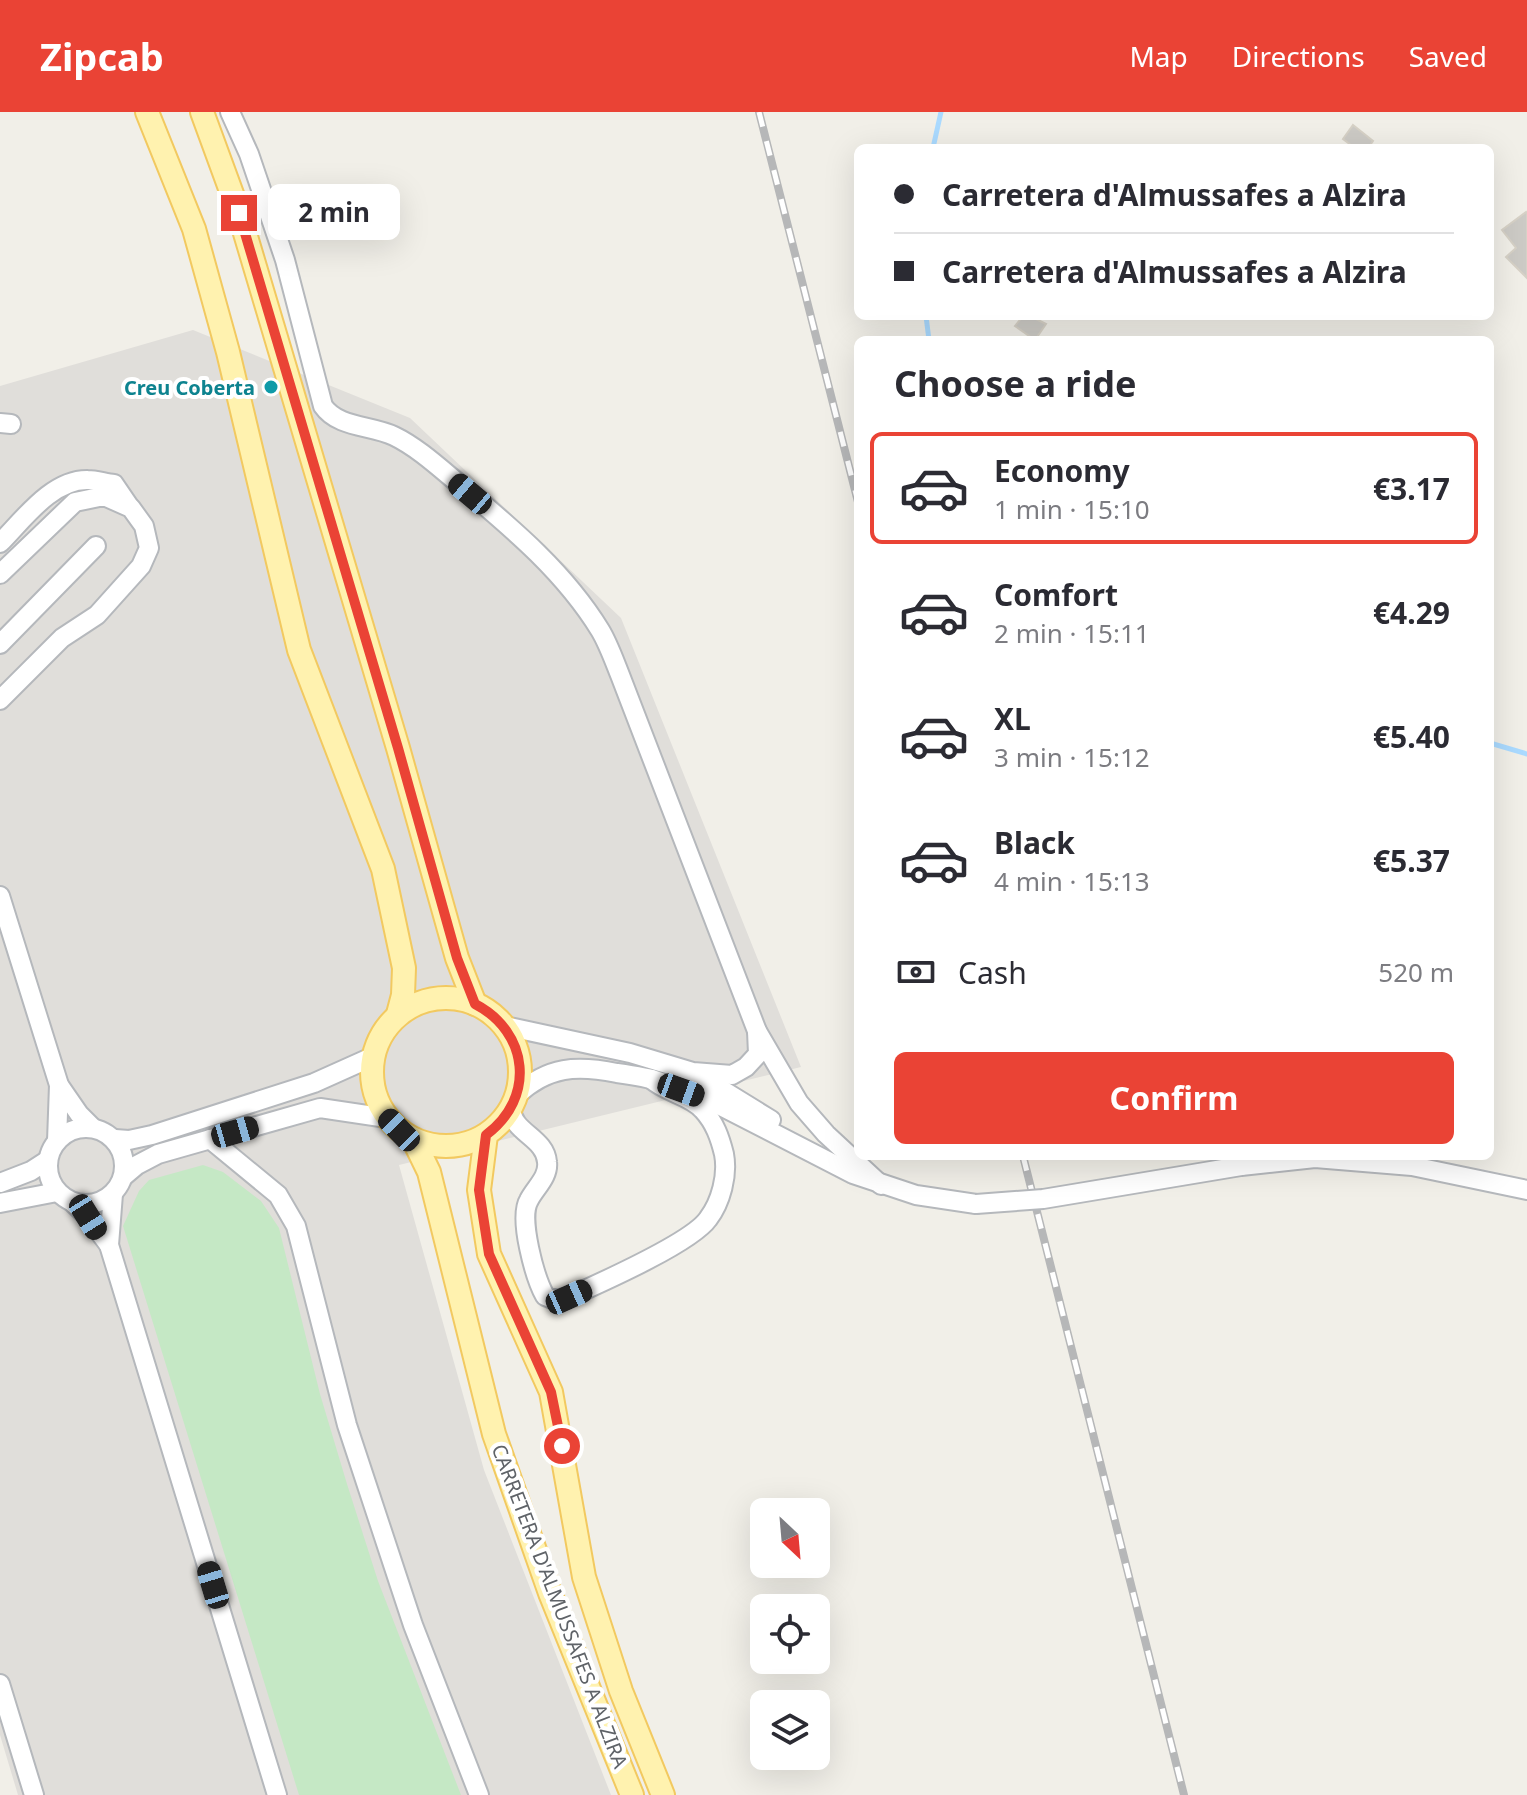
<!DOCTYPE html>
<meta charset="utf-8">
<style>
body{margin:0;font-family:"Noto Sans",sans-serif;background:#f7f7f7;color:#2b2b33;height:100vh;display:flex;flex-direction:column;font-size:30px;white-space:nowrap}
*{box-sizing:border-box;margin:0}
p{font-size:26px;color:#7c7c81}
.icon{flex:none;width:44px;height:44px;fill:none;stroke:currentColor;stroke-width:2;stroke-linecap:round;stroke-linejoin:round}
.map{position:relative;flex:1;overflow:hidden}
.drawer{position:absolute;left:854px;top:224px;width:640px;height:824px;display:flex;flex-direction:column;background:#fff;border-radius:12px;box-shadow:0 8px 32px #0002}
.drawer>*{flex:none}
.hud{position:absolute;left:854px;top:32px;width:640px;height:176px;border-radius:12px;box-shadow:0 8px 32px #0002;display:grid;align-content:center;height:176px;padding:0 40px;background:#fff}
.needle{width:52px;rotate:154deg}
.fabs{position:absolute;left:750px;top:1386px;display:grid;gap:16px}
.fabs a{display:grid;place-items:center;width:80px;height:80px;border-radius:12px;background:#fff;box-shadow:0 8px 32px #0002;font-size:40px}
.end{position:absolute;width:36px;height:36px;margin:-18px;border:10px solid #ea4335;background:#fff;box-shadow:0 0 0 4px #fff}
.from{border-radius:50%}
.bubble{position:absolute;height:56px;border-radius:12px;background:#fff;box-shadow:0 8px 32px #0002;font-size:26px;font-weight:700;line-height:56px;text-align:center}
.car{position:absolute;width:24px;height:48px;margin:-24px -12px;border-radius:10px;box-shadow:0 0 6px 2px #0007;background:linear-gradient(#222 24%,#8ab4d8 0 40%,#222 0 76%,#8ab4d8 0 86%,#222 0)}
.hud b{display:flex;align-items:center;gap:28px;height:76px;font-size:30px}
.hud b+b{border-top:2px solid #e1e1e2}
.hud i{width:20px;height:20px;background:#2b2b33}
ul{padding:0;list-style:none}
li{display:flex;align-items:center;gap:24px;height:112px;margin:0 16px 12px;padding:0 24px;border:4px solid transparent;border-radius:12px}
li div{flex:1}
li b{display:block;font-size:30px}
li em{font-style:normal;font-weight:700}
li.current{border-color:#ea4335}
li>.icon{width:72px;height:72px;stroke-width:1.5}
h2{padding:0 40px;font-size:36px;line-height:96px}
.pay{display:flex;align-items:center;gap:20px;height:88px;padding:0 40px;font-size:30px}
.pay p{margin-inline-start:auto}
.action{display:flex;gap:16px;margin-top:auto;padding:16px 40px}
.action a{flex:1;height:92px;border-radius:12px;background:#ea4335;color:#fff;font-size:32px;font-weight:700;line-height:92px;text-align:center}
header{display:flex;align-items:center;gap:48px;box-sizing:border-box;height:112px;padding:0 40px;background:#ea4335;color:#fff}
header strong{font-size:38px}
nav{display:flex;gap:44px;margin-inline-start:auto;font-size:28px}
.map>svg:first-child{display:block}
</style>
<header>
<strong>Zipcab</strong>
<nav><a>Map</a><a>Directions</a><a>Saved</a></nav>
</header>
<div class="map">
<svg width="1527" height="1683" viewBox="0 0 1527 1683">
<rect width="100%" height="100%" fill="#f1efe8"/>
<polygon fill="#e0deda" points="193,218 410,306 621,506 801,955 399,1053 484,1358 611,1683 18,1683 0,1623 0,274"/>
<polygon fill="#c5e8c5" points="203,1053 223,1060 261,1089 279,1116 320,1282 347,1372 378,1469 461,1683 299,1683 123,1114 139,1079 149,1068"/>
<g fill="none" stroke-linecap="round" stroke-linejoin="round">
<g stroke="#aadaff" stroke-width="5">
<polyline points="933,36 941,0"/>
<polyline points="926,204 929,228"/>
<polyline points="1490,631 1527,642"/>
</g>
</g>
<g fill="#cccac5" stroke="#d6d1c6" stroke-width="2">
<polygon points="1353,13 1373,29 1368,36 1355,36 1343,27"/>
<polygon points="1526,100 1527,102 1527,166 1506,145 1516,136 1502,118"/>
<polygon points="1023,204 1030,204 1046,212 1035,228 1015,214"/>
</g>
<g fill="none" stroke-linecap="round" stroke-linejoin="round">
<defs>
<g id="minor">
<path d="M230,0L249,42L285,148L323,294C338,316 371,313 394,324C419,336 443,359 464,376C514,418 565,461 600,518C608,531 614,548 620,563L757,919L799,991L826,1022L881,1073"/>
<polyline points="0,311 11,312"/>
<path d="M0,431C23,408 52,367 88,368C96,368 105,371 114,372L129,394"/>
<polyline points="0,462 75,390 104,384 131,396 144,414 149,436 141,454 97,503 62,526 0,588"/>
<polyline points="0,532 96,434"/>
<polyline points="0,784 59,973 79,1002 93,1016"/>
<polyline points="505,914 630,941 693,960 732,963 746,955 758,942 757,919"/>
<polyline points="698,963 771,1008"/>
<polyline points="692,982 711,989 853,1062 916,1083 976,1092"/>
<path d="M517,983C548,954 577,953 617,961C632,963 647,965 661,970"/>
<path d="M511,996C512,1021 545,1025 547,1050C549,1065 535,1076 529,1088C518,1106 535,1166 545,1184L555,1188L569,1185C600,1171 691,1131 708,1107C721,1090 728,1063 724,1042C720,1026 715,1011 703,998C690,983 666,981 651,967"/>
<circle cx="86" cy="1054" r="38"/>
<polyline points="115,1027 129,1028 152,1023 314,971 372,945"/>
<polyline points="210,1027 278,1083 296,1114 347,1313 413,1513 479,1683"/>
<polyline points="57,1029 59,973"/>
<polyline points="1241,1054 1315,1046 1412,1054 1527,1078"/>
<polyline points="124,1064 137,1053 158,1042 320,996 387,1006"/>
<polyline points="0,1071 31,1059 48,1048"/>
<polyline points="113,1082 109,1133 277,1683"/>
<polyline points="72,1090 88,1105 109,1133"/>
<polyline points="0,1091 57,1080"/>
<polyline points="0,1572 34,1683"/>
</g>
<g id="major">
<polyline points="147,0 194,117 228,240 299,538 383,757 404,856 403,883 398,902"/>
<polyline points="202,0 239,101 398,636 457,846 475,892"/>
<circle cx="446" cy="960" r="74"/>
<polyline points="486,1023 479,1078 489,1142 551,1280 584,1465 621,1579 663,1683"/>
<polyline points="413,1027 429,1060 494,1322 550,1481 632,1683"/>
</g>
</defs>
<use href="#minor" stroke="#b5b8bc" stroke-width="22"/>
<use href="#major" stroke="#f2c960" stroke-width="26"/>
<use href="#minor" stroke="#fff" stroke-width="18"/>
<use href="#major" stroke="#fff2af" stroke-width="22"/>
<defs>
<g id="rail">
<polyline points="759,0 858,390"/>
<polyline points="1023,1044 1184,1683"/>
</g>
</defs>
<use href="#rail" stroke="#b6b7b8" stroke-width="8"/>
<use href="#rail" stroke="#fff" stroke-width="5" stroke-dasharray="15" stroke-linecap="butt"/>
<defs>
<polyline id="minor-bridge" points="976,1092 1043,1087 1241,1054"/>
</defs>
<use href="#minor-bridge" stroke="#b5b8bc" stroke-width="22" stroke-linecap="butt"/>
<use href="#minor-bridge" stroke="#fff" stroke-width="18"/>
</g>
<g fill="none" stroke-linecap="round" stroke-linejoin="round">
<path stroke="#ea4335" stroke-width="10" d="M239,101L398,636L457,846L475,892C529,920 536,986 486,1023L479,1078L489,1142L551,1280L562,1334"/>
</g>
<circle fill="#0f9aa8" stroke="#fff" stroke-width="3" cx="271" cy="275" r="8"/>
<g text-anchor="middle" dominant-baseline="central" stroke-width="8" stroke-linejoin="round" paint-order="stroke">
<g font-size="20" font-weight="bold" fill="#0d838f" stroke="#fff" text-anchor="end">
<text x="255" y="275">Creu Coberta</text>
</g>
<g font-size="20" fill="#5f6368" stroke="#fff">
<text transform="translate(560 1494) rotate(69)">CARRETERA D'ALMUSSAFES A ALZIRA</text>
</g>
</g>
</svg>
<div class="fabs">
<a><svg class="needle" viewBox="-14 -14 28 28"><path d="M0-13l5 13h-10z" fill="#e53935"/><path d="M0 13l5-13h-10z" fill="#7c7c81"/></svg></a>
<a><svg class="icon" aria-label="locate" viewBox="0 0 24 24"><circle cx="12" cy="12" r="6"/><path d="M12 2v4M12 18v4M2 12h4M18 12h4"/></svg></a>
<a><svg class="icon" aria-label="layers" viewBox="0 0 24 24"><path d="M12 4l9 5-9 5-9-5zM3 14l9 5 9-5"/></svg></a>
</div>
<i class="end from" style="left:562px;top:1334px"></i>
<i class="end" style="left:239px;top:101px"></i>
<div class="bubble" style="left:268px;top:72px;width:132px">2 min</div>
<i class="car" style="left:470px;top:382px;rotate:310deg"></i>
<i class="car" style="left:681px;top:978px;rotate:110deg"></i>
<i class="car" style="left:399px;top:1018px;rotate:316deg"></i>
<i class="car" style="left:235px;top:1020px;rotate:74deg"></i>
<i class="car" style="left:88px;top:1105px;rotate:148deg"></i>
<i class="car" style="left:569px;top:1185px;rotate:66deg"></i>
<i class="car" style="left:213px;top:1473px;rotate:343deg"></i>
<div class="hud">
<b><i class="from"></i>Carretera d'Almussafes a Alzira</b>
<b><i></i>Carretera d'Almussafes a Alzira</b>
</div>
<section class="drawer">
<h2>Choose a ride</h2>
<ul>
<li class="current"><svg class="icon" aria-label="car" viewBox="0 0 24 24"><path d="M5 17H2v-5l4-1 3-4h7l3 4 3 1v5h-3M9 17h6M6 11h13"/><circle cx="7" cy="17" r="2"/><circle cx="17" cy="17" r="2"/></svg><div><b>Economy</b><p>1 min · 15:10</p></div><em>€3.17</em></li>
<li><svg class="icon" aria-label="car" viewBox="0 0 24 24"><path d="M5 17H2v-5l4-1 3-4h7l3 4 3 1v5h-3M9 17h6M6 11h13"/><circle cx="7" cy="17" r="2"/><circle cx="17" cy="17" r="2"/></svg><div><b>Comfort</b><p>2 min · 15:11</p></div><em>€4.29</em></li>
<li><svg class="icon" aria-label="car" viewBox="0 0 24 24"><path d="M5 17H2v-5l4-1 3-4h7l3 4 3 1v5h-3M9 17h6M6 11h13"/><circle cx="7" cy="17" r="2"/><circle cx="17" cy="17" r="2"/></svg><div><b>XL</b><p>3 min · 15:12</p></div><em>€5.40</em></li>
<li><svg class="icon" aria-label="car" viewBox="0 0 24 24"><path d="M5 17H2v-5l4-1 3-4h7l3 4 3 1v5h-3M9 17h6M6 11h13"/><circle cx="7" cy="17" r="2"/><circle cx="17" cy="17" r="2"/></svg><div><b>Black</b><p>4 min · 15:13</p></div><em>€5.37</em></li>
</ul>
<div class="pay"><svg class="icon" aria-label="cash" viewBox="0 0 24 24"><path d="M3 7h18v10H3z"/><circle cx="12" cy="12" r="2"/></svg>Cash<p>520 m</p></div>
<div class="action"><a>Confirm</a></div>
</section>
</div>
